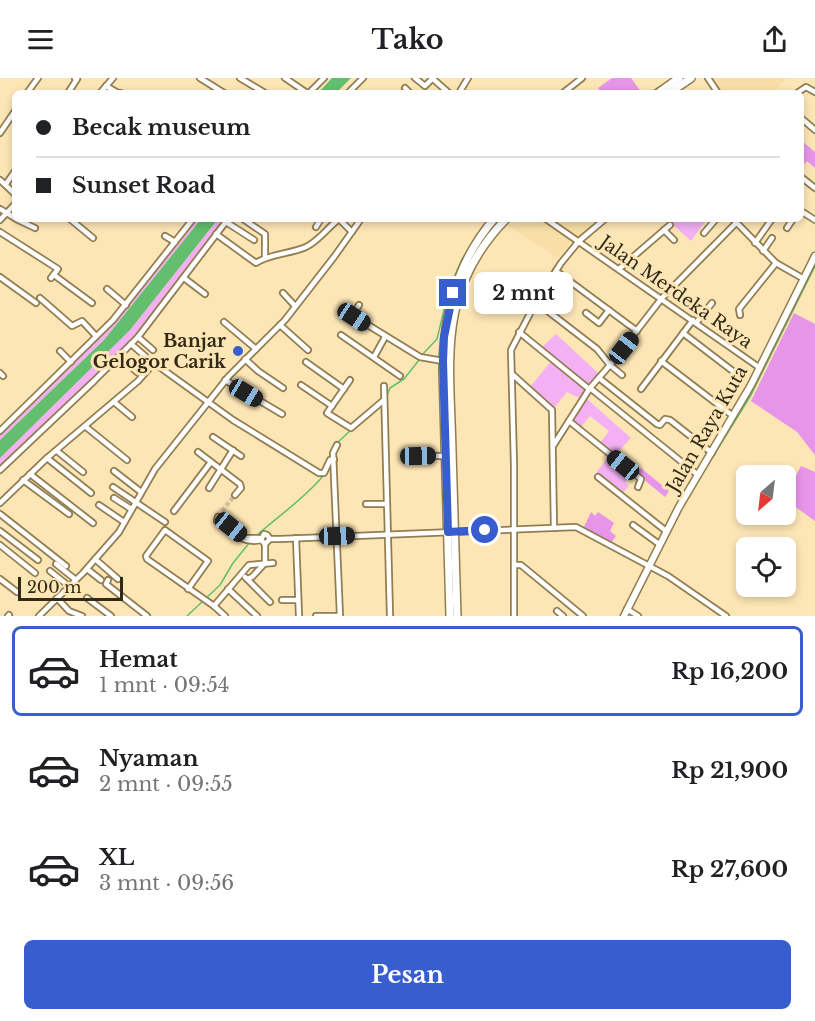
<!DOCTYPE html>
<html lang="id">
<meta charset="utf-8">
<style>
body{margin:0;font-family:"Libre Baskerville",serif;background:#f6f6f6;color:#202124;height:100vh;display:flex;flex-direction:column;font-size:22px;white-space:nowrap}
*{box-sizing:border-box;margin:0}
p{font-size:20px;color:#757577}
.icon{flex:none;width:33px;height:33px;fill:none;stroke:currentColor;stroke-width:2;stroke-linecap:round;stroke-linejoin:round}
.map{position:relative;height:538px;overflow:hidden}
.side{display:flex;flex-direction:column;background:#fff;flex:1}
.side>*{flex:none}
.hud{position:absolute;left:12px;top:12px;width:792px;height:132px;border-radius:9px;box-shadow:0 3px 9px #0003;display:grid;align-content:center;height:132px;padding:0 24px;background:#fff}
.needle{width:39px;rotate:208deg}
.fabs{position:absolute;left:736px;top:387px;display:grid;gap:12px}
.fabs a{display:grid;place-items:center;width:60px;height:60px;border-radius:9px;background:#fff;box-shadow:0 3px 9px #0003;font-size:30px}
.scale{position:absolute;left:18px;bottom:15px;width:105px;box-sizing:border-box;padding-left:6px;border:3px solid #322a17;border-top:0;font-size:16px;line-height:21px;white-space:nowrap;color:#322a17;-webkit-text-stroke:4px #fde6b6;paint-order:stroke}
.end{position:absolute;width:27px;height:27px;margin:-14px;border:8px solid #385dce;background:#fff;box-shadow:0 0 0 3px #fff}
.from{border-radius:50%}
.bubble{position:absolute;height:42px;border-radius:9px;background:#fff;box-shadow:0 3px 9px #0003;font-size:20px;font-weight:800;line-height:42px;text-align:center}
.car{position:absolute;width:18px;height:36px;margin:-18px -9px;border-radius:8px;box-shadow:0 0 4px 2px #0007;background:linear-gradient(#222 24%,#8ab4d8 0 40%,#222 0 76%,#8ab4d8 0 86%,#222 0)}
.hud b{display:flex;align-items:center;gap:21px;height:57px;font-size:22px}
.hud b+b{border-top:2px solid #e0e0e0}
.hud i{width:15px;height:15px;background:#202124}
ul{padding:10px 0 0;list-style:none}
li{display:flex;align-items:center;gap:18px;height:90px;margin:0 12px 9px;padding:0 12px;border:3px solid transparent;border-radius:9px}
li div{flex:1}
li b{display:block;font-size:22px}
li em{font-style:normal;font-weight:800}
li.selected{border-color:#385dce}
li>.icon{width:54px;height:54px;stroke-width:1.5}
.primary-button{display:flex;gap:12px;margin-top:auto;padding:12px 24px}
.primary-button a{flex:1;height:69px;border-radius:9px;background:#385dce;color:#fff;font-size:24px;font-weight:800;line-height:69px;text-align:center}
header{display:flex;justify-content:space-between;align-items:center;height:78px;padding:0 24px;background:#fff;font-size:27px;font-weight:800}
.map>svg:first-child{display:block}
</style>
<header><svg class="icon" aria-label="menu" viewBox="0 0 24 24"><path d="M4 6h16M4 12h16M4 18h16"/></svg>Tako<svg class="icon" aria-label="share" viewBox="0 0 24 24"><path d="M12 15V3M7 8l5-5 5 5M5 13v7h14v-7"/></svg></header>
<div class="map">
<svg width="815" height="538" viewBox="0 0 815 538">
<rect width="100%" height="100%" fill="#fde6b6"/>
<g fill="#f9dfa7">
<polygon points="710,0 786,0 773,15 721,15"/>
<polygon points="511,141 542,141 573,161 558,180 506,146"/>
<polygon points="551,141 603,141 579,160"/>
</g>
<g fill="#f3b1f3">
<polygon points="195,141 201,141 104,262 0,362 0,355 113,246"/>
<polygon points="218,141 226,141 130,265 0,390 0,380 130,252"/>
<polygon points="667,141 707,141 691,163"/>
<polygon points="556,256 598,295 580,320 567,314 554,330 531,308 552,282 540,271"/>
<polygon points="586,320 631,360 615,377 600,365 609,353 590,338 581,349 572,343"/>
<polygon points="609,378 631,396 625,404 629,408 622,416 596,395"/>
</g>
<g fill="#e695e8">
<polygon points="612,0 631,0 642,15 602,15 598,10"/>
<polygon points="801,62 815,74 815,90 807,83 801,90"/>
<polygon points="794,235 815,246 815,377 797,354 751,323"/>
<polygon points="801,388 815,394 815,443 790,425 786,416"/>
<polygon points="641,390 669,413 665,419 636,395"/>
<polygon points="591,434 595,438 598,434 614,445 610,453 616,458 611,465 584,449"/>
</g>
<g fill="#63be6d">
<polygon points="332,0 351,0 336,15 318,15"/>
<polygon points="201,141 218,141 130,252 0,380 0,362 104,262"/>
</g>
<g fill="none" stroke-linecap="round" stroke-linejoin="round">
<g stroke="#63be6d" stroke-width="1.5">
<polyline points="650,15 673,0"/>
<polyline points="8,130 15,122"/>
<polyline points="421,278 437,261 449,211 462,181 489,141"/>
<polyline points="386,320 390,310 404,301 419,282"/>
<polyline points="336,366 352,351"/>
<polyline points="709,385 751,317 815,188"/>
<path d="M256,458C278,438 304,421 323,398"/>
<polyline points="187,538 220,507 233,485 250,464"/>
</g>
<polyline stroke="#d4c096" stroke-width="4.5" stroke-dasharray="4.5 2" stroke-linecap="butt" points="222,433 235,417"/>
<defs>
<g id="minor">
<polyline points="200,0 224,15"/>
<polyline points="240,0 265,15"/>
<polyline points="285,0 307,15"/>
<polyline points="415,0 425,8 432,1"/>
<polyline points="432,0 449,15"/>
<polyline points="708,0 718,15"/>
<polyline points="106,8 118,15 121,15"/>
<polyline points="405,10 410,15"/>
<polyline points="27,15 38,0"/>
<polyline points="68,15 77,1 75,0"/>
<polyline points="100,15 113,0"/>
<polyline points="309,15 324,0"/>
<polyline points="348,15 363,0"/>
<polyline points="459,15 468,0"/>
<polyline points="563,15 582,0"/>
<polyline points="797,15 806,9 815,14"/>
<polyline points="801,40 815,52"/>
<polyline points="0,55 15,33"/>
<polyline points="801,99 815,110"/>
<polyline points="0,102 15,116"/>
<polyline points="6,106 15,93"/>
<polyline points="0,131 15,140"/>
<polyline points="801,133 815,142"/>
<polyline points="16,141 35,150"/>
<polyline points="70,141 93,160"/>
<polyline points="243,141 265,156 265,179"/>
<polyline points="339,141 352,154"/>
<polyline points="546,141 760,290"/>
<polyline points="733,141 776,185 804,201"/>
<polyline points="0,142 15,126"/>
<polyline points="226,144 254,162"/>
<polyline points="316,149 321,141"/>
<polyline points="787,150 793,141"/>
<polyline points="664,152 674,162"/>
<polyline points="0,154 58,191 51,200"/>
<polyline points="704,155 716,141"/>
<path d="M216,156L256,185C269,176 290,176 306,169C320,162 327,150 339,141"/>
<polyline points="165,158 175,164"/>
<polyline points="755,165 772,141"/>
<polyline points="763,173 772,160"/>
<polyline points="619,191 670,147"/>
<polyline points="556,193 637,253"/>
<polyline points="54,197 92,225"/>
<polyline points="0,199 36,225"/>
<polyline points="184,200 205,216"/>
<polyline points="107,211 126,227"/>
<polyline points="283,215 295,228"/>
<polyline points="40,220 72,248 82,243 96,258"/>
<polyline points="536,224 597,271 610,287 622,297"/>
<polyline points="359,227 354,235 355,239 420,279 443,283"/>
<polyline points="586,235 599,245 609,232"/>
<polyline points="740,237 739,231 776,185"/>
<polyline points="224,244 256,271"/>
<polyline points="696,245 712,225"/>
<polyline points="280,247 308,272"/>
<polyline points="519,254 589,311"/>
<polyline points="683,255 734,294"/>
<polyline points="341,257 400,298"/>
<polyline points="138,259 153,272"/>
<polyline points="131,266 145,278"/>
<polyline points="60,273 71,284"/>
<polyline points="119,278 137,294"/>
<polyline points="374,279 385,259"/>
<polyline points="245,281 258,293 283,310"/>
<polyline points="661,283 733,338"/>
<polyline points="306,284 344,311"/>
<polyline points="0,295 3,298"/>
<polyline points="512,296 552,332 554,450"/>
<polyline points="599,300 657,346 660,347 665,341 670,342 712,375"/>
<polyline points="225,302 282,336"/>
<polyline points="350,302 327,335 351,350 384,322"/>
<polyline points="301,307 332,328"/>
<polyline points="384,308 390,538"/>
<polyline points="590,310 698,397"/>
<polyline points="641,311 693,242"/>
<polyline points="114,324 132,339"/>
<polyline points="569,343 641,401 638,409"/>
<polyline points="86,349 127,382"/>
<polyline points="0,353 113,242 193,141"/>
<polyline points="213,359 241,378"/>
<polyline points="337,367 333,375 340,538"/>
<polyline points="553,368 590,310 610,287 662,220 736,145"/>
<polyline points="57,373 83,394"/>
<polyline points="198,374 240,406 241,410 235,417"/>
<polyline points="418,378 446,378"/>
<polyline points="47,380 91,415"/>
<polyline points="0,392 94,303 138,259 228,141"/>
<polyline points="114,393 141,414"/>
<polyline points="30,396 93,445"/>
<polyline points="598,399 666,453"/>
<polyline points="23,402 69,436"/>
<polyline points="113,409 165,444"/>
<polyline points="209,410 233,372"/>
<polyline points="114,420 131,431"/>
<polyline points="0,425 47,380 138,303 154,285 233,342 319,395 324,395 330,382 334,381"/>
<polyline points="366,426 387,426"/>
<polyline points="99,427 124,444"/>
<polyline points="174,433 211,384"/>
<polyline points="0,436 66,488"/>
<path d="M218,439L217,443C231,453 243,467 261,462"/>
<polyline points="218,439 245,460 259,460"/>
<polyline points="633,447 659,466"/>
<polyline points="0,453 38,482"/>
<polyline points="296,460 299,538"/>
<polyline points="270,461 265,466 261,462 264,456 267,457 270,461 280,461 576,449 668,498 726,538"/>
<polyline points="0,467 35,495"/>
<polyline points="95,481 118,501"/>
<polyline points="56,486 76,502"/>
<polyline points="515,487 521,487 583,538"/>
<polyline points="87,491 101,502"/>
<polyline points="50,493 70,509"/>
<polyline points="245,499 270,524"/>
<polyline points="0,501 17,514"/>
<polyline points="247,501 252,499 265,485 265,466"/>
<polyline points="108,502 106,506 147,538"/>
<polyline points="188,511 208,483 165,452 146,478 147,481 214,528 225,538"/>
<polyline points="228,511 257,538"/>
<polyline points="57,520 69,533 82,538"/>
<polyline points="87,520 111,538"/>
<polyline points="282,522 298,522"/>
<polyline points="214,528 249,487 273,485"/>
<polyline points="627,531 638,538"/>
<polyline points="557,533 563,538"/>
<polyline points="8,538 9,537"/>
<polyline points="39,538 83,495 119,454 155,391 229,298 285,242 334,179 361,141"/>
<polyline points="316,538 340,538"/>
<polyline points="514,538 514,387 511,272 536,224 561,185 579,163 605,141"/>
</g>
<polyline id="major" points="624,538 679,429 751,307 815,178"/>
<g id="highway">
<polyline points="658,15 679,0"/>
<polyline points="669,15 691,0"/>
<path d="M450,538L443,293C443,238 457,184 494,141"/>
<path d="M457,538C455,483 454,428 452,373C450,282 436,213 506,141"/>
</g>
</defs>
<use href="#minor" stroke="#927d50" stroke-width="8"/>
<use href="#major" stroke="#927d50" stroke-width="9"/>
<use href="#highway" stroke="#927d50" stroke-width="10"/>
<use href="#minor" stroke="#fff" stroke-width="4.5"/>
<use href="#major" stroke="#fff" stroke-width="6"/>
<use href="#highway" stroke="#fff" stroke-width="7"/>
</g>
<g fill="none" stroke-linecap="round" stroke-linejoin="round">
<polyline stroke="#385dce" stroke-width="8" points="453,215 444,259 443,283 448,454 485,452"/>
</g>
<circle fill="#385dce" stroke="#fde6b6" stroke-width="2" cx="238" cy="273" r="6"/>
<g text-anchor="middle" dominant-baseline="central" stroke-width="6" stroke-linejoin="round" paint-order="stroke">
<g font-size="18" fill="#322a17" stroke="#fde6b6">
<text transform="translate(676 214) rotate(35)">Jalan Merdeka Raya</text>
<text transform="translate(707 351) rotate(-60)">Jalan Raya Kuta</text>
</g>
<g font-size="18" font-weight="bold" fill="#322a17" stroke="#fde6b6" text-anchor="end">
<text x="226" y="263">Banjar<tspan x="226" dy="21">Gelogor Carik</tspan></text>
</g>
</g>
</svg>
<div class="fabs">
<a><svg class="needle" viewBox="-14 -14 28 28"><path d="M0-13l5 13h-10z" fill="#e53935"/><path d="M0 13l5-13h-10z" fill="#757577"/></svg></a>
<a><svg class="icon" aria-label="locate" viewBox="0 0 24 24"><circle cx="12" cy="12" r="6"/><path d="M12 2v4M12 18v4M2 12h4M18 12h4"/></svg></a>
</div>
<div class="scale">200 m</div>
<i class="end from" style="left:485px;top:452px"></i>
<i class="end" style="left:453px;top:215px"></i>
<div class="bubble" style="left:474px;top:194px;width:99px">2 mnt</div>
<i class="car" style="left:354px;top:239px;rotate:123deg"></i>
<i class="car" style="left:624px;top:270px;rotate:38deg"></i>
<i class="car" style="left:246px;top:315px;rotate:121deg"></i>
<i class="car" style="left:418px;top:378px;rotate:89deg"></i>
<i class="car" style="left:623px;top:387px;rotate:309deg"></i>
<i class="car" style="left:231px;top:449px;rotate:129deg"></i>
<i class="car" style="left:337px;top:458px;rotate:88deg"></i>
<div class="hud">
<b><i class="from"></i>Becak museum</b>
<b><i></i>Sunset Road</b>
</div>
</div>
<section class="side">
<ul>
<li class="selected"><svg class="icon" aria-label="car" viewBox="0 0 24 24"><path d="M5 17H2v-5l4-1 3-4h7l3 4 3 1v5h-3M9 17h6M6 11h13"/><circle cx="7" cy="17" r="2"/><circle cx="17" cy="17" r="2"/></svg><div><b>Hemat</b><p>1 mnt · 09:54</p></div><em>Rp 16,200</em></li>
<li><svg class="icon" aria-label="car" viewBox="0 0 24 24"><path d="M5 17H2v-5l4-1 3-4h7l3 4 3 1v5h-3M9 17h6M6 11h13"/><circle cx="7" cy="17" r="2"/><circle cx="17" cy="17" r="2"/></svg><div><b>Nyaman</b><p>2 mnt · 09:55</p></div><em>Rp 21,900</em></li>
<li><svg class="icon" aria-label="car" viewBox="0 0 24 24"><path d="M5 17H2v-5l4-1 3-4h7l3 4 3 1v5h-3M9 17h6M6 11h13"/><circle cx="7" cy="17" r="2"/><circle cx="17" cy="17" r="2"/></svg><div><b>XL</b><p>3 mnt · 09:56</p></div><em>Rp 27,600</em></li>
</ul>
<div class="primary-button"><a>Pesan</a></div>
</section>
